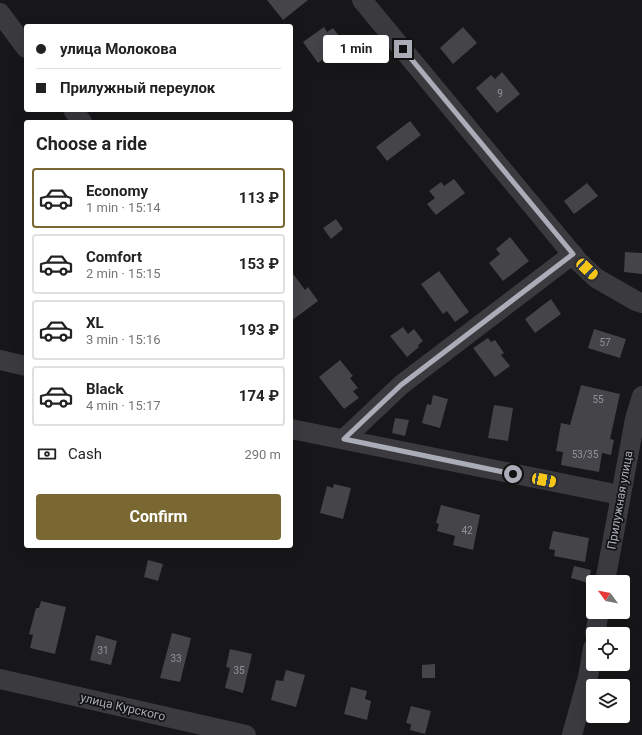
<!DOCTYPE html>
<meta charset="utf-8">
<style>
body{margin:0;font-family:Roboto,sans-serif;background:#f6f6f6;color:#222;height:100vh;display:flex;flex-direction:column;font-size:15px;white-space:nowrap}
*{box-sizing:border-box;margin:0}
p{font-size:13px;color:#767676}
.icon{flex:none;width:22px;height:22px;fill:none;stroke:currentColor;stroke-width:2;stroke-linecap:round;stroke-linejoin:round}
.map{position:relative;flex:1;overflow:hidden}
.sheet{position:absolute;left:24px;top:120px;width:269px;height:428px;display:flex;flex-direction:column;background:#fff;border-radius:4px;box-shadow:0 4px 16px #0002}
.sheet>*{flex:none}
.hud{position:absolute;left:24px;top:24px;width:269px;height:88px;border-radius:4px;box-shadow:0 4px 16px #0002;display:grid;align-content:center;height:88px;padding:0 12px;background:#fff}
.needle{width:26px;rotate:302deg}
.tools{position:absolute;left:586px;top:575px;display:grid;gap:8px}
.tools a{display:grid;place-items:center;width:44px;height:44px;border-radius:4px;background:#fff;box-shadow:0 4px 16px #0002;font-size:20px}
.end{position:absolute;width:18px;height:18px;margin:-9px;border:5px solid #aaadb7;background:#111;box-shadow:0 0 0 2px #111}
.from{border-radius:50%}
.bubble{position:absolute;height:28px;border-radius:4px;background:#fff;box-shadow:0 4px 16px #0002;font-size:13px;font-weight:700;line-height:28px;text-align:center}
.car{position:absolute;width:12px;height:24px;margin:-12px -6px;border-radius:5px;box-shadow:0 0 3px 1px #0007;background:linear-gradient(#f5c518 24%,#345 0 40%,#f5c518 0 76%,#345 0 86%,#f5c518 0)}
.hud b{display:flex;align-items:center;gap:14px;height:38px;font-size:15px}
.hud b+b{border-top:1px solid #e0e0e0}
.hud i{width:10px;height:10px;background:#222}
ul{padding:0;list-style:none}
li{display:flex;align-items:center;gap:12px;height:60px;margin:0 8px 6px;padding:0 4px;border:2px solid #e0e0e0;border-radius:4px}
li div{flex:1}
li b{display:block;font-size:15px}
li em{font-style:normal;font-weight:700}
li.active{border-color:#796831}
li>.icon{width:36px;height:36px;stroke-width:1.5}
h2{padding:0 12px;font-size:18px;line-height:48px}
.pay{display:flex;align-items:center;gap:10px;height:44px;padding:0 12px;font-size:15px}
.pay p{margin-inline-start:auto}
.action{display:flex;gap:8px;margin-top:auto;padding:8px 12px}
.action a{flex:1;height:46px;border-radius:4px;background:#796831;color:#fff;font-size:16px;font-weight:700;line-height:46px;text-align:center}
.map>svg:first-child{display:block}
</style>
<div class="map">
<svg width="642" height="735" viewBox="0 0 642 735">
<rect width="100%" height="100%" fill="#171719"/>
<g fill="#444449">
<polygon points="267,0 308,0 283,20"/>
<polygon points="324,27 327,32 333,28 345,44 318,63 303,42"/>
<polygon points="463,27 477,43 453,64 440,48"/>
<polygon points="502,72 520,94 497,113 476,88 491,75 495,79"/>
<polygon points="410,121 421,135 387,161 376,147"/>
<polygon points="454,179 465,193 436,215 427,204 435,198 429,191 441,182 444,186"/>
<polygon points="587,183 598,196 574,214 564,201"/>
<polygon points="336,219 343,229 331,239 323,228"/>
<polygon points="510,237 529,261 503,281 489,263 500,254 496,249"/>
<polygon points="625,252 642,253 642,274 624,272"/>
<polygon points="291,271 305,290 308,287 318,301 291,321"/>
<polygon points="439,271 469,312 455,322 447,311 443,314 421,284"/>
<polygon points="551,299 561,314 535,333 525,319"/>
<polygon points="403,327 408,334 414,329 423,341 418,345 419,347 407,357 390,336"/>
<polygon points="594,329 626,339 620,358 588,348"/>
<polygon points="488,338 491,342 495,340 504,353 501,355 510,366 495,377 473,348"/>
<polygon points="340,360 353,376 350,378 358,388 353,391 359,398 344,409 319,377"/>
<polygon points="581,385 620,394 610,439 614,440 611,455 602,453 599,472 561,465 563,452 556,451 561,423 570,425"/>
<polygon points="433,395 448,399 440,428 422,423 427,404 431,405"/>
<polygon points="494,405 513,408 508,441 488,438"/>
<polygon points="395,418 409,420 405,436 392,433"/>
<polygon points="334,484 351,488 343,519 320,513 327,486 333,488"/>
<polygon points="441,505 480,515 473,550 453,545 455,536 437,531 439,524 436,523"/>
<polygon points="553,531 589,538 585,562 554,556 555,550 549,549"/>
<polygon points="148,560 163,564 158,581 144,577"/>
<polygon points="574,566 591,570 588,583 571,578"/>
<polygon points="41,601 66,607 55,654 30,648 33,635 29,634 36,608 39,608"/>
<polygon points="172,633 191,638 180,682 160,678"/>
<polygon points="96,635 117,641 111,665 90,660"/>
<polygon points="230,649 252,654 243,693 225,688 230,668 226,667"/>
<polygon points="435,664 435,678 422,678 422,665"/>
<polygon points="286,670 305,675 296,707 271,700 276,680 283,681"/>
<polygon points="351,687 367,691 365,699 371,701 367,720 344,714"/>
<polygon points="411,706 431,711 425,734 410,730 411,724 406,723"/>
</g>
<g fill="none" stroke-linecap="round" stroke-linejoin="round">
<g stroke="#3a3a3f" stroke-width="20">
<polyline points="362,0 578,261 596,278 636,301 642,303"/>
<polyline points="0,13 26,48"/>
<polyline points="73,110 82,122"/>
<polyline points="0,360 26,366"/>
<polyline points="291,429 620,495"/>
<polyline points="344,439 401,385 573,254"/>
<polyline points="605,582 635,419 642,396"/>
<polyline points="595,634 599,612"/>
<polyline points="0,679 246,735"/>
<polyline points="572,735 588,677 593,648"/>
</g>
</g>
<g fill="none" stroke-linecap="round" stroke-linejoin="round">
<polyline stroke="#aaadb7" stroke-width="5" points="403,49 573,254 401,385 344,439 513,474"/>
</g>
<g text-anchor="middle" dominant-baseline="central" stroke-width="3.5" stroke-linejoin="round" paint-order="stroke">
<g font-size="10" fill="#90939c">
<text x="500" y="93">9</text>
<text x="605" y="342">57</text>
<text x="598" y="399">55</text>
<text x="585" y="454">53/35</text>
<text x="467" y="530">42</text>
<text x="103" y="650">31</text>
<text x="176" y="658">33</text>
<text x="239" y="670">35</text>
</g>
<g font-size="12" fill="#aaadb7" stroke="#121214">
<text transform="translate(620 500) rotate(-80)">Прилужная улица</text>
<text transform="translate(123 707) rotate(13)">улица Курского</text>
</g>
</g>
</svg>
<div class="tools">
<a><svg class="needle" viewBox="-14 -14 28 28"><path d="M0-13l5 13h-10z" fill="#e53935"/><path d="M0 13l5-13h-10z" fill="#767676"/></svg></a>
<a><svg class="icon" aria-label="locate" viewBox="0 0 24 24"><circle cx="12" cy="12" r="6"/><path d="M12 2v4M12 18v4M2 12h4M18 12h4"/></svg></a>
<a><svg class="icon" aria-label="layers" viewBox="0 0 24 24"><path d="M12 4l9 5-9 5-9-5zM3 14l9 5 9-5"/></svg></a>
</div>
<i class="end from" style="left:513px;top:474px"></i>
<i class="end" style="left:403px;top:49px"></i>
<div class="bubble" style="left:323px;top:35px;width:66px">1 min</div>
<i class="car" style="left:587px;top:269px;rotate:133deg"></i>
<i class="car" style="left:544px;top:480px;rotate:101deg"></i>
<div class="hud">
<b><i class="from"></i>улица Молокова</b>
<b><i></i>Прилужный переулок</b>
</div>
<section class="sheet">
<h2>Choose a ride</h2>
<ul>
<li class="active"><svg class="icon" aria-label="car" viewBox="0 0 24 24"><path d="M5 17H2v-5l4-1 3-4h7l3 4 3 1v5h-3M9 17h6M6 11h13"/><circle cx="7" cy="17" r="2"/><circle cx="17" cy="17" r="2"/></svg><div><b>Economy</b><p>1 min · 15:14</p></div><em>113 ₽</em></li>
<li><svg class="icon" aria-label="car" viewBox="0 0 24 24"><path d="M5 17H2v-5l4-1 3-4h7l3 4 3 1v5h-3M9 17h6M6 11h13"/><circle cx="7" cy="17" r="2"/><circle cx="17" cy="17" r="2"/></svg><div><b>Comfort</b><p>2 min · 15:15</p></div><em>153 ₽</em></li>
<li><svg class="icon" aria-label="car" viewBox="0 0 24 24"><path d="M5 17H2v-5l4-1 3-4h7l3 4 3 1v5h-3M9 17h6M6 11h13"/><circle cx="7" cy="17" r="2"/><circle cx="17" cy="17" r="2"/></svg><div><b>XL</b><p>3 min · 15:16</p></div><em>193 ₽</em></li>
<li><svg class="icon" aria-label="car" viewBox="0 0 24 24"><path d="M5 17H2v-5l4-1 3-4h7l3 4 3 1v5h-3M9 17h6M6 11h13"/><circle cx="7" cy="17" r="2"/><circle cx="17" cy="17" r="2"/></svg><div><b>Black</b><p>4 min · 15:17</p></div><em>174 ₽</em></li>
</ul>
<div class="pay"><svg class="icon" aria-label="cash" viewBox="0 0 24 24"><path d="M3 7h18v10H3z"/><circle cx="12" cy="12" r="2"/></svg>Cash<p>290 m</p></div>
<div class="action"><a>Confirm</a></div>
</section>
</div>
